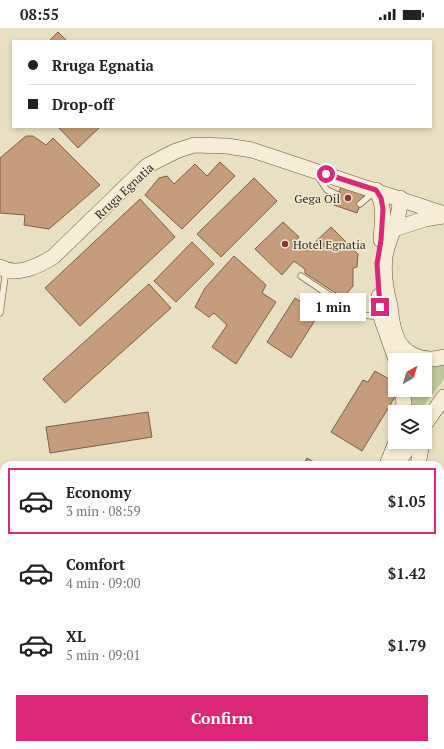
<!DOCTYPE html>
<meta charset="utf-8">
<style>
body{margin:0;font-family:"PT Serif",serif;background:#f6f6f6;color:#222;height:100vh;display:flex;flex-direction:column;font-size:15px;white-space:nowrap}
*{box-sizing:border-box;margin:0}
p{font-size:13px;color:#767676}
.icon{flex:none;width:22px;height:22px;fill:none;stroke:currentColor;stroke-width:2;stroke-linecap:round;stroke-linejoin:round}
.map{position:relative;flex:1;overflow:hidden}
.details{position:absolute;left:0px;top:433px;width:444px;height:288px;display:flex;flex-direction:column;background:#fff;border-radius:12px 12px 0 0;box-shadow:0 2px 6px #0003}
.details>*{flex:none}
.banner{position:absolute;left:12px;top:12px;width:420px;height:88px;border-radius:0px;box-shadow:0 2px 6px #0003;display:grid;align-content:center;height:88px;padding:0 16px;background:#fff}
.needle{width:26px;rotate:39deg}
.buttons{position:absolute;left:388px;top:325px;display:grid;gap:8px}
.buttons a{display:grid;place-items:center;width:44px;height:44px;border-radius:0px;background:#fff;box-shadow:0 2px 6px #0003;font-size:20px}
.end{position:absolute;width:18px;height:18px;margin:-9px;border:5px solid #db2777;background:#fff;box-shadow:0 0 0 2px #fff}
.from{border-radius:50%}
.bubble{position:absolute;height:28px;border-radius:0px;background:#fff;box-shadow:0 2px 6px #0003;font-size:13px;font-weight:700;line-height:28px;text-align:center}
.banner b{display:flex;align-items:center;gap:14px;height:38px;font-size:15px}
.banner b+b{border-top:1px solid #e0e0e0}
.banner i{width:10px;height:10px;background:#222}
ul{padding:7px 0 0;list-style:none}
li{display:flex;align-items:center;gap:12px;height:66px;margin:0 8px 6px;padding:0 8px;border:2px solid transparent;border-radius:0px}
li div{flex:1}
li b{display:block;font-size:15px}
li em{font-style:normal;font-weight:700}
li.active{border-color:#db2777}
li>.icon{width:36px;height:36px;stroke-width:1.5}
.button{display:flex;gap:8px;margin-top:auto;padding:8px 16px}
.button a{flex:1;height:46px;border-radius:0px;background:#db2777;color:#fff;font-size:16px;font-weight:700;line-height:46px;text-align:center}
.status{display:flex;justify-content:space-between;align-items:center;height:28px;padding:0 20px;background:#fff;direction:ltr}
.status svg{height:11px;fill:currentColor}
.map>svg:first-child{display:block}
</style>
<div class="status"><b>08:55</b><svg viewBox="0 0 49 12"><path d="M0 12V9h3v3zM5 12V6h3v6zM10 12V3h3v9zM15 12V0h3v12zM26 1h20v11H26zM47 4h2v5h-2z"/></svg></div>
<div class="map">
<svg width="444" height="721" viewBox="0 0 444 721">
<rect width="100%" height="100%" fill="#e9e0c3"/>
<polygon fill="#bec698" points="444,336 444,351 419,384 409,384 408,362 425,362 425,337"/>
<g fill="#c49e7c" stroke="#7e5e44">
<polygon points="58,4 67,13 49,13"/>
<polygon points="58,99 100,99 78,120"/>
<polygon points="26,108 33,108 46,117 53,110 100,157 49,201 24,197 25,187 0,185 0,130"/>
<polygon points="220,134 235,148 182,201 145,167 159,150 167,148 174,156 195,136 207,148"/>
<polygon points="254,150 277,173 221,229 197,206"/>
<polygon points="341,159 364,167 357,185 334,177"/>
<polygon points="140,171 175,209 80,298 45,260"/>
<polygon points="283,194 299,209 295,214 306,223 331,199 358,226 357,239 353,240 353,258 343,270 305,245 305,241 294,233 282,247 255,221"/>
<polygon points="192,214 214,236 176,274 154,253"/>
<polygon points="234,228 266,257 262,265 276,274 236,336 212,319 227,297 214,285 209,289 195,279 205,260"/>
<polygon points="149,256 171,280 65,375 43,351"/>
<polygon points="295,270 319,286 291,330 267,314"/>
<polygon points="375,343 394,354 388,364 395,369 362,423 331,404 363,352 368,354"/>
<polygon points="148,384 152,409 50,425 46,399"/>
<polygon points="307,430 319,437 303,437"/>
</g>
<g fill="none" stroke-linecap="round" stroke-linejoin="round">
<defs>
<g id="service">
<polyline points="317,147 327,162 338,167"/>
<polyline points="360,176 374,164"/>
<polyline points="301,248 347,279 363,287 381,289"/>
<polyline points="0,285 6,242"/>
<polyline points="440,684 444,682"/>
<polyline points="0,688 4,696"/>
<polyline points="16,717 18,721"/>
<polyline points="137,721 138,717"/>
<polyline points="416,721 418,717"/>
</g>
<g id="secondary">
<path d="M376,162C386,178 382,193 381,212"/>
<path d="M400,170C401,191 388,209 385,229C383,245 386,263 390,278C391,287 392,297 395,305C401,327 424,335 444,329"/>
<polyline points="394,201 425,191 444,188"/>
<path d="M0,239C17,249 38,238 53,229L147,138L160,131L176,123L194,117L227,118L252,122L444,186"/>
<polyline points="379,268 381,289 396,332"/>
<polyline points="402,384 404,375 402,362"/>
<polyline points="425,396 444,369"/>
<polyline points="387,437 396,414"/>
<polyline points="396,437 412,414"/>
<polyline points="418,437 422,414"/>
<polyline points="440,493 444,496"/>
<polyline points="440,531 444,530"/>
<polyline points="240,721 242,717"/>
</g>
</defs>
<use href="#service" stroke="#81725c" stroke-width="7"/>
<use href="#secondary" stroke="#63533f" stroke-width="16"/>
<use href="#service" stroke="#f5edd5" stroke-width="5.5"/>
<use href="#secondary" stroke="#f5edd5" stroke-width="15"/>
</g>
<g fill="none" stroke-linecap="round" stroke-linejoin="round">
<polyline stroke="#db2777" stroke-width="5" points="326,146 376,162 381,170 383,181 381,212 377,236 380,279"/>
</g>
<g fill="#8a3632" stroke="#f1ead2" stroke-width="1.5">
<circle cx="348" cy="170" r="4"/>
<circle cx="285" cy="216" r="4"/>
</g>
<g text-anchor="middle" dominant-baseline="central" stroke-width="3" stroke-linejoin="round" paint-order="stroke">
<g font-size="12" fill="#33291e" stroke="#f1ead2">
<text transform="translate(124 163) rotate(-43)">Rruga Egnatia</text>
</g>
<g font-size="12" fill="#33291e" stroke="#f1ead2" text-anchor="end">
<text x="340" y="170">Gega Oil</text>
<text x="293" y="216" text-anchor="start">Hotel Egnatia</text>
</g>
</g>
</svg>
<div class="buttons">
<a><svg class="needle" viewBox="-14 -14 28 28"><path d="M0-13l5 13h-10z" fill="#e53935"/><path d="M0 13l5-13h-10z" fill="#767676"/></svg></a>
<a><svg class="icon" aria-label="layers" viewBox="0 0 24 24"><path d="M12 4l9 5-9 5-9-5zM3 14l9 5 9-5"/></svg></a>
</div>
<i class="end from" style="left:326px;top:146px"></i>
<i class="end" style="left:380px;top:279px"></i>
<div class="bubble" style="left:300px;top:265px;width:66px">1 min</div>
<div class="banner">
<b><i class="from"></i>Rruga Egnatia</b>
<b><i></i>Drop-off</b>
</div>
<section class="details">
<ul>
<li class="active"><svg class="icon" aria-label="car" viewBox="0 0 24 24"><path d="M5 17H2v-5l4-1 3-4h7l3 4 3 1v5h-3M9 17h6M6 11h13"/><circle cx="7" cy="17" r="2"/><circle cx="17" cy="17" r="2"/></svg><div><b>Economy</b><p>3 min · 08:59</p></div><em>$1.05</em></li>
<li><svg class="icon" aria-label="car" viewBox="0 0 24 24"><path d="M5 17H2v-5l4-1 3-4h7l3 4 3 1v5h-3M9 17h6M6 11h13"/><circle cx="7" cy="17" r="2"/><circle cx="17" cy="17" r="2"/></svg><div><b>Comfort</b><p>4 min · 09:00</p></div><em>$1.42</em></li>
<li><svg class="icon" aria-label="car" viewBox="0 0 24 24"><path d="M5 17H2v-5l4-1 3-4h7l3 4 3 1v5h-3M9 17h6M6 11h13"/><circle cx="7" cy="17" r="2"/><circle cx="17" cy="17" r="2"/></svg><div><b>XL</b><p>5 min · 09:01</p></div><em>$1.79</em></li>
</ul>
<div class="button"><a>Confirm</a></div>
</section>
</div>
